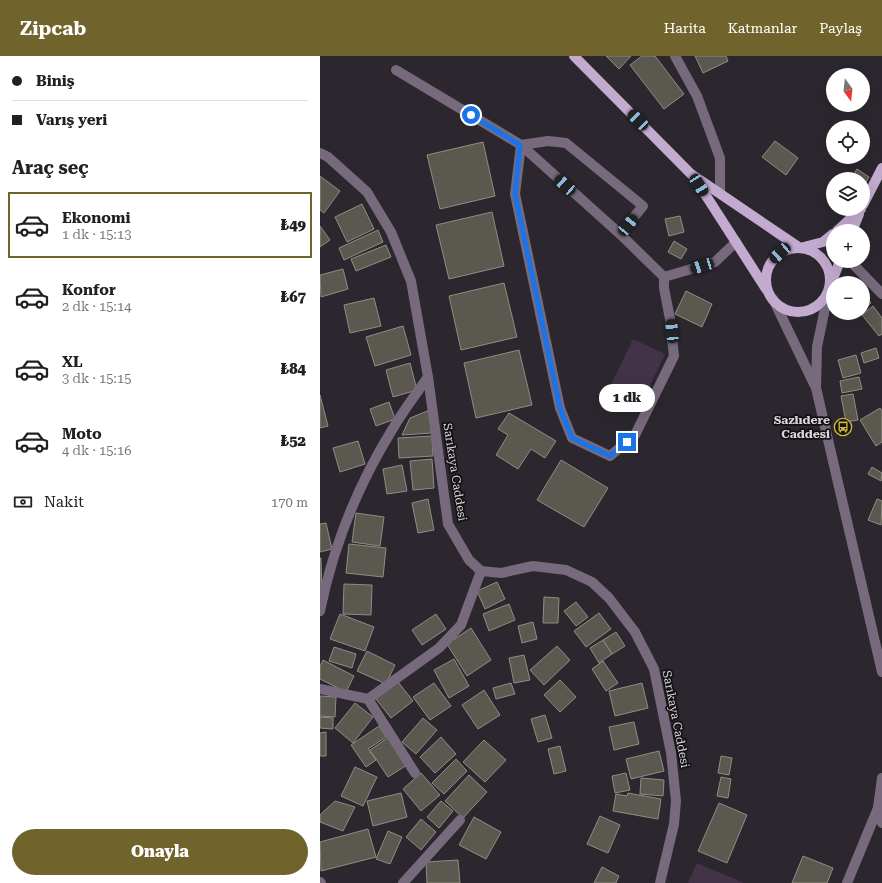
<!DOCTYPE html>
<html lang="tr">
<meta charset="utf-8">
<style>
body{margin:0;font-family:"Roboto Serif",serif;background:#f6f6f6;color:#202124;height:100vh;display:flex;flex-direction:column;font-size:15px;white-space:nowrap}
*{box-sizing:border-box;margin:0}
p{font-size:13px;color:#757577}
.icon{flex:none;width:22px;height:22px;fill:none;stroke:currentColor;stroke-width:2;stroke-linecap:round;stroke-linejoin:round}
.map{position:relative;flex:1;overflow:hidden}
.side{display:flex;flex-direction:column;background:#fff;width:320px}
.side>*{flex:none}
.top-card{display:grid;align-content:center;height:88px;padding:0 12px;background:#fff}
.needle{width:26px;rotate:165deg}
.controls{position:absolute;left:506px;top:12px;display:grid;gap:8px}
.controls a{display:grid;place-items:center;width:44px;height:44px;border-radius:50%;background:#fff;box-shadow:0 4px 16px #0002;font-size:20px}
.end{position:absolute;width:18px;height:18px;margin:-9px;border:5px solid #1a73e8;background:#fff;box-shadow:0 0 0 2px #fff}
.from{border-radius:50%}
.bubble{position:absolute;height:28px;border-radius:14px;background:#fff;box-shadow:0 4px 16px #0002;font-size:13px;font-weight:800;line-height:28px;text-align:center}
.car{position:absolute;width:12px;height:24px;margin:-12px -6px;border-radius:5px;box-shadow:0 0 3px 1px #0007;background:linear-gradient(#222 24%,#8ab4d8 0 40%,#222 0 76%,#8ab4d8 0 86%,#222 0)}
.top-card b{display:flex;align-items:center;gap:14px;height:38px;font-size:15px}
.top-card b+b{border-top:1px solid #e0e0e0}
.top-card i{width:10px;height:10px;background:#202124}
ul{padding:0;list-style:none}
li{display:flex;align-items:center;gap:12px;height:66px;margin:0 8px 6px;padding:0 4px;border:2px solid transparent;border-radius:0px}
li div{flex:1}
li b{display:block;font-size:15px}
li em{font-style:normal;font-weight:800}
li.active{border-color:#70642c}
li>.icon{width:36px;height:36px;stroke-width:1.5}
h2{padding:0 12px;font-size:18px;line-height:48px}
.pay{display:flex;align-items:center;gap:10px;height:44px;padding:0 12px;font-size:15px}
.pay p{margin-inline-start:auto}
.action{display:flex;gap:8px;margin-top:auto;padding:8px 12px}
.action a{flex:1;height:46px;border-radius:24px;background:#70642c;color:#fff;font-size:16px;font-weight:800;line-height:46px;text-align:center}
header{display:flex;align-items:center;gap:24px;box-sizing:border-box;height:56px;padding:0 20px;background:#70642c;color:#fff}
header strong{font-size:19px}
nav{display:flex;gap:22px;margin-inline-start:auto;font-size:14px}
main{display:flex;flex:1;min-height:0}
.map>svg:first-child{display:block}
</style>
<header>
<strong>Zipcab</strong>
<nav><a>Harita</a><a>Katmanlar</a><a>Paylaş</a></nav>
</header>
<main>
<section class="side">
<div class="top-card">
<b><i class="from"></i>Biniş</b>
<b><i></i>Varış yeri</b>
</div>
<h2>Araç seç</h2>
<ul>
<li class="active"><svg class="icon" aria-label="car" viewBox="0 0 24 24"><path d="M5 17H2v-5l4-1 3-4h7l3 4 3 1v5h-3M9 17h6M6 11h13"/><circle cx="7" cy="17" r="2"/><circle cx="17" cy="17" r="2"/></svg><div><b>Ekonomi</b><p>1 dk · 15:13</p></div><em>₺49</em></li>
<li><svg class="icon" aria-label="car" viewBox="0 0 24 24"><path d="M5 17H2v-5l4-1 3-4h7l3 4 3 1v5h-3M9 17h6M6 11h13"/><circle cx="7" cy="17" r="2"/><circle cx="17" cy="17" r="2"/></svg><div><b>Konfor</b><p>2 dk · 15:14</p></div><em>₺67</em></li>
<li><svg class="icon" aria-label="car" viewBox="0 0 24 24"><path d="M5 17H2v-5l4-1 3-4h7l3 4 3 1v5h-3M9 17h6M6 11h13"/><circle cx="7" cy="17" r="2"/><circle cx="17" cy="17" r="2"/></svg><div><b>XL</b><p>3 dk · 15:15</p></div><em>₺84</em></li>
<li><svg class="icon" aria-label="car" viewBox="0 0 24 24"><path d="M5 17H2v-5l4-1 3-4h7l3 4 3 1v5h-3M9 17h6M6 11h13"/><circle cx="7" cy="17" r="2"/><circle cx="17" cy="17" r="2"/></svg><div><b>Moto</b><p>4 dk · 15:16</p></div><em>₺52</em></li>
</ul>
<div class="pay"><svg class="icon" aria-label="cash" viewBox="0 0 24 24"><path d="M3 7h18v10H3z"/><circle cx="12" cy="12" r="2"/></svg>Nakit<p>170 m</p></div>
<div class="action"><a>Onayla</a></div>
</section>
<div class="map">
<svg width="562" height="827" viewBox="0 0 562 827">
<rect width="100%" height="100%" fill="#2c272f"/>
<g fill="#423349">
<polygon points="313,283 345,298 319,352 287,337"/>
<polygon points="377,807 424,827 368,827"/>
</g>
<g fill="#5a584f" stroke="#8f8d83">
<polygon points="286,0 311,0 299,13"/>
<polygon points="322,0 335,0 364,38 344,53 310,9"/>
<polygon points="375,0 406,0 408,5 383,17"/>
<polygon points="455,85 478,102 466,119 442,101"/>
<polygon points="163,86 175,140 120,153 107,99"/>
<polygon points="537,113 549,121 543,131 543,123 531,123"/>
<polygon points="0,120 20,135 4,157 0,154"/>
<polygon points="42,148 54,173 27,186 15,161"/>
<polygon points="172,156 184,210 129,223 116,169"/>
<polygon points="360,160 364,176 349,180 345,163"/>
<polygon points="0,170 10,184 0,191"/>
<polygon points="58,174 63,186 24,204 19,192"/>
<polygon points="354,185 367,193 361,203 348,196"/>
<polygon points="66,189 71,201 36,215 31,203"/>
<polygon points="23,213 28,233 1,241 0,219"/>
<polygon points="184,227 197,281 141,294 129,240"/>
<polygon points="366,235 392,248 382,271 355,258"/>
<polygon points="544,239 551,247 543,254 543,240"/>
<polygon points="54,242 61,270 30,277 24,249"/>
<polygon points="553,250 562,262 562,278 559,280 542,259"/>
<polygon points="83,270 91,299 55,310 46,281"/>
<polygon points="556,292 559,302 544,307 541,297"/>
<polygon points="199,294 212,349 156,362 144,307"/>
<polygon points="536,299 541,317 523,322 518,304"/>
<polygon points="90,307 97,334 73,341 66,314"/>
<polygon points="539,321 542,333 522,337 520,325"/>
<polygon points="533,338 538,364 526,366 521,340"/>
<polygon points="0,339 8,370 0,372"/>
<polygon points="69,346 75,363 56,370 50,353"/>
<polygon points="560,352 562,355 562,386 556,390 540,364"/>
<polygon points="110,354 111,377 82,379 90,362"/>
<polygon points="189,357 236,385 225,402 211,393 198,413 176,399 188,379 178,373"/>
<polygon points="112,380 113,400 79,402 78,382"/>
<polygon points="38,385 45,408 20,416 13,392"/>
<polygon points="112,403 114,432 93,434 90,405"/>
<polygon points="241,404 288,432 264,471 217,444"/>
<polygon points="82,409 87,435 67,438 63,413"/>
<polygon points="552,411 562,417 561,425 548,418"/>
<polygon points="108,443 114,474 98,477 92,447"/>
<polygon points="557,443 562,445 561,469 548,464"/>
<polygon points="36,457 64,461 60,490 32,486"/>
<polygon points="6,467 12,493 0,496 0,468"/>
<polygon points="29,488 66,492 63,521 26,517"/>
<polygon points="0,502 1,502 2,536 0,536"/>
<polygon points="177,526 185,543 165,553 157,535"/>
<polygon points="24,528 52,529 51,559 23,558"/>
<polygon points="224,541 239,542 238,567 223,567"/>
<polygon points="256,546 268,561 256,570 244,555"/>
<polygon points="189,548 195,564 169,575 163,558"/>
<polygon points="279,557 291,573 266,591 254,575"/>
<polygon points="20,558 54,571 45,595 10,583"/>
<polygon points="116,558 126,573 102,589 92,574"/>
<polygon points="213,566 217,583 202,587 198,570"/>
<polygon points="151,572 171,604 147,620 127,588"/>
<polygon points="296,576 305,590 292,598 283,584"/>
<polygon points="283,584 292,598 279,607 270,592"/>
<polygon points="237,590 250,604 224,629 210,614"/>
<polygon points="14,591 36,598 32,612 9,605"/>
<polygon points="47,595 75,609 66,628 37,615"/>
<polygon points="204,599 210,624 194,627 189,602"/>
<polygon points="134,603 149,630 129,642 114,614"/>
<polygon points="3,604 34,620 26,636 0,623 0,610"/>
<polygon points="283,605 298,627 286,635 272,613"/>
<polygon points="240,624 256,641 240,656 224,639"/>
<polygon points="78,626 93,645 71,662 56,643"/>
<polygon points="114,627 131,650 110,664 93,641"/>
<polygon points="191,627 195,638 176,643 173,632"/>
<polygon points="322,627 328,652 295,660 289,635"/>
<polygon points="164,634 180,659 158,673 142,649"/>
<polygon points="0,640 16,641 15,661 0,660"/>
<polygon points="35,647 53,661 33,687 15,672"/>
<polygon points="225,659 232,682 218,686 211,663"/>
<polygon points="0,661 13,662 13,673 0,672"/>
<polygon points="103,662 117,674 96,698 82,686"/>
<polygon points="314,666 319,688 294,694 289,671"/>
<polygon points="59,670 66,681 48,693 56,704 46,711 31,689"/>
<polygon points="6,676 6,700 0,700 0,677"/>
<polygon points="69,681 87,709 68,721 50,694"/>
<polygon points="121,681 136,698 115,717 100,701"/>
<polygon points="164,684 186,704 165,726 143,706"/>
<polygon points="240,690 246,715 234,718 228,693"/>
<polygon points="339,695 344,715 311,723 306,703"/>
<polygon points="401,700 412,702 409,719 398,717"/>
<polygon points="136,703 147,715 124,738 112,727"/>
<polygon points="35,711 57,721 43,750 21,740"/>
<polygon points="101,717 120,739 101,755 83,733"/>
<polygon points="306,717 310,734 295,737 292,720"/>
<polygon points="149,719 167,736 143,762 125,745"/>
<polygon points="401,721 411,723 408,742 397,740"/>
<polygon points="321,722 344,724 343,740 320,738"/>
<polygon points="81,737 87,761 53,770 47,745"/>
<polygon points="308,737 341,743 338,763 293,755 296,738 307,740"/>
<polygon points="15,745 35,751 23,775 0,766 0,759"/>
<polygon points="121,745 133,755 119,772 107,761"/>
<polygon points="399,747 427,759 407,807 378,795"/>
<polygon points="280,760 300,769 288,797 267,788"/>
<polygon points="154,761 181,776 166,803 139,789"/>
<polygon points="101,763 116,776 101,794 86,781"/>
<polygon points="48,773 56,801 1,815 0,786"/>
<polygon points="68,775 82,781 70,808 56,803"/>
<polygon points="483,800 513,812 507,827 472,827"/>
<polygon points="138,804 140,827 107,827 106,806"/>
<polygon points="282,811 299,820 296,827 274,827"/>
</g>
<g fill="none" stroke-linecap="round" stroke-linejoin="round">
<g stroke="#766a7c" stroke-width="10">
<polyline points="355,0 377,40 400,102 400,137"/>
<polyline points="76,14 201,89 300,178 344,221 344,232 350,263 354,300 315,379 290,400 252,382 240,352 195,138 201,89"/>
<polyline points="201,89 228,85 246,87 323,150 300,178"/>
<polyline points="0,97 8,101 47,136 71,176 91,225 108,321 128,468 149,504 161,515 181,517 213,510 246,514 272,526 289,542 315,576 334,613 351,697 356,745 354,768 340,827"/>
<polyline points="530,205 562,238"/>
<polyline points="344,221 395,206 416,186"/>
<polyline points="509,233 497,291 496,332 562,616"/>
<polyline points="453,243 495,330"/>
<path d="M0,555C13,491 38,429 72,374C83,355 96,338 108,321"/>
<polyline points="0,633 48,643 119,592 141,569 161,515"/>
<polyline points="48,643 95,717"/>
<polyline points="558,752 562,767"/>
<polyline points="0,826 1,827"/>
<polyline points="83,827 140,764"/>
<polyline points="527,827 558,752 562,722"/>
</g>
<g stroke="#c3aacf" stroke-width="10">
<polyline points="254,0 371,118 480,192 503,186 513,178"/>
<polyline points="374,121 446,233"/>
<polyline points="543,149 562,112"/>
<polyline points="517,175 541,153"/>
<polyline points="532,175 539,158"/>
<circle cx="478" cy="224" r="32"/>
<polyline points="511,228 520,205"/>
</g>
</g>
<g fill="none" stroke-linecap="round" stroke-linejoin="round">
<polyline stroke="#1a73e8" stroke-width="5" points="151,59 200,89 195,138 240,352 252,382 290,400 307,386"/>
</g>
<defs>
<symbol id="bus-ring" viewBox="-11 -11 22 22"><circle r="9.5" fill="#131114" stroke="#d2b735" stroke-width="1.5"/><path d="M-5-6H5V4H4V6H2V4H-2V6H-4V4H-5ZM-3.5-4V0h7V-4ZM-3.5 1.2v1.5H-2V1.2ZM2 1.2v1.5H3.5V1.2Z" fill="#d2b735"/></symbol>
</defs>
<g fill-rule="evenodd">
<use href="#bus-ring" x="513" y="361" width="20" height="20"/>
</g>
<g text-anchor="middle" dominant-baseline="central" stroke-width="3.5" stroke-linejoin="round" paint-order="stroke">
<g font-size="12" font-weight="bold" fill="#d9d5da" stroke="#131114" text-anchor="end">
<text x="510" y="364">Sazlıdere<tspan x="510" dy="14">Caddesi</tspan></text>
</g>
<g font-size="12" fill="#d9d5da" stroke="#131114">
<text transform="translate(135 416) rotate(81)">Sarıkaya Caddesi</text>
<text transform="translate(356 663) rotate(79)">Sarıkaya Caddesi</text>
</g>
</g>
</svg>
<div class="controls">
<a><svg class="needle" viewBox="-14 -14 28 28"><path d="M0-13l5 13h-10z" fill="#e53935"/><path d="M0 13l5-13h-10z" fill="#757577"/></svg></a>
<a><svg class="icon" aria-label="locate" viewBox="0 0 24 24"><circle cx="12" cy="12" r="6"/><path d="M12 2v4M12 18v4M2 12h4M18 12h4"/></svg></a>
<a><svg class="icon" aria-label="layers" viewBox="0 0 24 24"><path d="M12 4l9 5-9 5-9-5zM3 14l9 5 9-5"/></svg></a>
<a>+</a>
<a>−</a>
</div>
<i class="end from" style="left:151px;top:59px"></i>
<i class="end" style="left:307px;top:386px"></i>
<div class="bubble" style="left:279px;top:328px;width:56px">1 dk</div>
<i class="car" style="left:318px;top:64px;rotate:315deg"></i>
<i class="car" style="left:245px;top:129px;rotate:312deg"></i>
<i class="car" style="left:379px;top:129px;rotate:147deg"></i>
<i class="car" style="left:308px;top:169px;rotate:39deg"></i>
<i class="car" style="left:460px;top:197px;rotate:228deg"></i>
<i class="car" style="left:382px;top:210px;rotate:253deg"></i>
<i class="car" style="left:352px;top:275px;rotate:355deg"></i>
</div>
</main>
